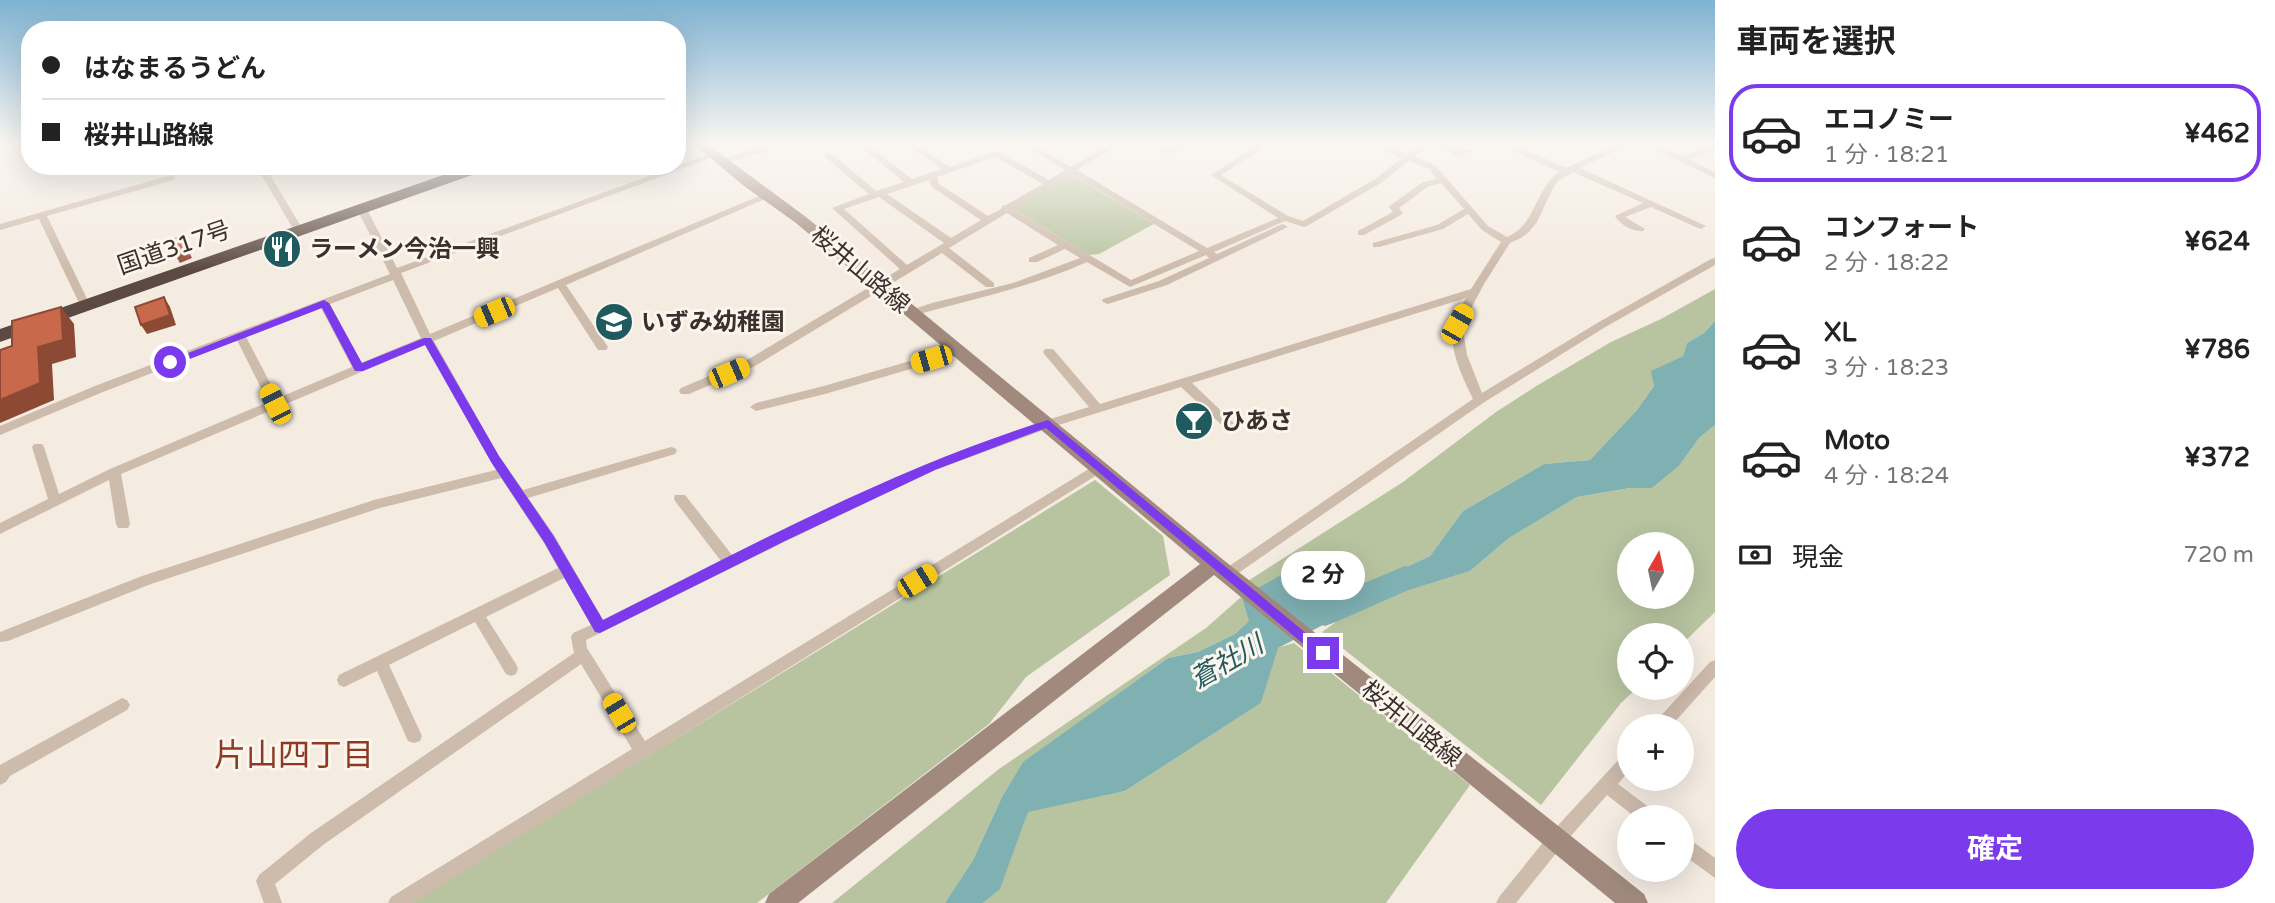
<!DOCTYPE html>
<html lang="ja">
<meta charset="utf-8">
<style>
body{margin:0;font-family:"Varela Round","Noto Sans JP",sans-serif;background:#f6f6f6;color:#222;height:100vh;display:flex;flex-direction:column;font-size:26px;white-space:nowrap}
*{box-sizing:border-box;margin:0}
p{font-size:23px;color:#767676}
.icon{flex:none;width:38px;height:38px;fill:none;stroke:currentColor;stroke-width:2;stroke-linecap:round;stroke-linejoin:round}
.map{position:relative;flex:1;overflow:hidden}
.details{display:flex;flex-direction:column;background:#fff;width:560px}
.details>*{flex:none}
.top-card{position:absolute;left:21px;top:21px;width:665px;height:154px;border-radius:28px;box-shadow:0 7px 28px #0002;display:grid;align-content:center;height:154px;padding:0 21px;background:#fff}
.needle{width:46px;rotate:9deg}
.buttons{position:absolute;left:1617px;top:532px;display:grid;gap:14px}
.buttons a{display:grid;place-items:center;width:77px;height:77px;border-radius:50%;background:#fff;box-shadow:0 7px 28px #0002;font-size:35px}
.end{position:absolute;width:32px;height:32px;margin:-16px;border:9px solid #7c3aed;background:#fff;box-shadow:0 0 0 4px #fff}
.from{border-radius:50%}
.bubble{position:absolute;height:49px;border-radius:24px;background:#fff;box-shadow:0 7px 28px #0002;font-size:23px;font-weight:700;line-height:49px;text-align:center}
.car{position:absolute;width:21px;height:42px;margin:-21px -10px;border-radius:9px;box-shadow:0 0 5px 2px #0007;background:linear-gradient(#f5c518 24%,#345 0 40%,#f5c518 0 76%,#345 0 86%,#f5c518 0)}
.top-card b{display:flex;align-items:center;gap:24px;height:66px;font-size:26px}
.top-card b+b{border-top:2px solid #e0e0e0}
.top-card i{width:18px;height:18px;background:#222}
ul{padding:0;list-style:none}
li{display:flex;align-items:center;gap:21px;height:98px;margin:0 14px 10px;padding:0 7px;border:4px solid transparent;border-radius:28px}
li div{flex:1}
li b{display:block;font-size:26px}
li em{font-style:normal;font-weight:700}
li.on{border-color:#7c3aed}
li>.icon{width:63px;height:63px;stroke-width:1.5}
h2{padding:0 21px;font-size:32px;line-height:84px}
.pay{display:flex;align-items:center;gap:18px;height:77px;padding:0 21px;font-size:26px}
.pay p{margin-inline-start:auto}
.action{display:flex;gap:14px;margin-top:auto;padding:14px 21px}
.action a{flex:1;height:80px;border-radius:42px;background:#7c3aed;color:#fff;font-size:28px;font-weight:700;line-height:80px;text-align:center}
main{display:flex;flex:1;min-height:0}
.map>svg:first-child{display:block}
</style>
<main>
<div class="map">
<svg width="1715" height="903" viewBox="0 0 1715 903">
<rect width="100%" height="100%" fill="#f4ebe1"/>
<g fill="#b8c4a0" fill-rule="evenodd">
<polygon points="1070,174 1154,224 1099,254 1089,255 1012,208"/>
<path d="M1715,289V321L1704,333L1687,343L1683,356L1652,371L1654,386L1637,410L1590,460L1544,464L1463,511L1430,556L1383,578L1365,603L1470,571L1509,538L1577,497L1630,488H1652L1679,466L1699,438L1715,425V612L1682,644V635H1629V688H1637L1621,703L1541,805L1322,632L1363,603L1249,621L1235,634L1198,652L1168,658L1023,763L1002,797L973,860L945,903H832L999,769L1206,628L1241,597L1240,586L1403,482L1496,412L1538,385L1611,342L1661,319ZM1629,544H1682V597H1629Z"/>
<polygon points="1095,480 1163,536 1170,575 1026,677 989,724 757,903 409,903"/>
<polygon points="1294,643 1470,785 1386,903 983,903 1000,888 1028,811 1125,791 1261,703 1277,648"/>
</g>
<polygon fill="#7fb0b2" points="1715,321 1715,425 1699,438 1679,466 1652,488 1630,488 1577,497 1509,538 1470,571 1364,604 1278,648 1261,703 1125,791 1028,812 1000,889 983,903 945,903 973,860 1002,797 1023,762 1168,658 1198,652 1235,634 1249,621 1242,597 1290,570 1318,574 1364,604 1383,578 1430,556 1463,511 1544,464 1590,460 1637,410 1654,386 1651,371 1683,356 1687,343 1704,333"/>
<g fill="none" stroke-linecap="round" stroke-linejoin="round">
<polygon fill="#7fb0b2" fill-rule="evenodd" points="1405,566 1415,569 1420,578 1415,587 1336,622 1325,626 1314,622 1310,613 1314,604"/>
<g fill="#cdbbac" fill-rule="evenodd">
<polygon points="0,144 11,144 0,149"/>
<path d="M857,144H866L912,179L942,169L906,144H915L950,167L993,152H999L1049,180L1065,170L1023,144H1032L1071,167L1110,144H1119L1077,170L1207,248L1278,218L1211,175L1253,148L1248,144H1257L1263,148L1221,175L1288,216L1303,221L1375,179L1402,158L1374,146L1373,144H1383L1407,154L1420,144H1429L1415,157L1435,165L1488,226L1507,237C1537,225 1534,188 1560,172L1507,148V144H1513L1566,168L1618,144H1628L1627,146L1580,168L1706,226L1701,229L1698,228L1651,207L1625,217L1645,229L1643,231C1634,232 1620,225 1615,216L1643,203L1573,172L1558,181L1553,188L1537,222L1529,232L1521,238L1510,243L1484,284L1465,320L1464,336L1467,355L1482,393L1599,322L1711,259L1715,258V265L1607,326L1483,403L1227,581L1222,579L1220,575L1222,571L1473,399C1463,378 1447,347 1454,323C1456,314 1461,306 1466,298L1192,383L1235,424L1237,427L1235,430H1227L1181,387L1052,427L935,470L786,541L586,640L587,648L645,741L1097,464H1105L1107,467L1105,470L413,903H388L391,897L632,749L581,664L323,845L275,884L282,903H264L256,881L259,875L311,833L574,653L571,637L573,633L591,625L564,578L486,617L516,664L518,669L516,674L511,676L506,674L475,622L389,665L422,736L420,741L414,743L408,741L377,671L344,687L339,685L337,680L339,675L558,568L544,543L501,478L380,508L151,584L8,641L0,642V632L142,576L374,500L496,470L425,345L121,474L130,524L128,528H118L116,524L109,480L0,534V523L48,499L32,447L34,444H42L44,447L59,494L110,469L268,402L237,340L103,392L0,435V426L95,386L390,274L357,209L359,207H365L367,209L397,268L712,153L719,155L401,273L430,334L764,194L767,193L772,196L566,285L608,347L606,350H598L558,288L434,341L499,456L523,490L671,447L675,448L677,451L675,454L528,498L554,535L603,620L721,561L675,501L674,498L675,495H685L732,555L927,464L1044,421L1089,407L1045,355L1043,352L1045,349H1053L1100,404L1471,289L1501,242L1482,230L1468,214L1443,229L1379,247H1373V243L1437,225L1464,209L1441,183L1429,186L1399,208L1403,213L1401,215L1364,235H1358V231L1393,212L1389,207L1391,205L1423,182L1437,179L1429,169L1409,161L1381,183L1307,226L1304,227L1285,221L1214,252L1217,254L1280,225L1283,224L1288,227L1167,285L1111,303L1107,304L1102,301L1103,299L1159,281L1209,258L1206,255L1130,287L1087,262C1030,288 971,299 912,316L908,315L907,313L908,311L932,303L1013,283L1080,258L1065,249L1037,262H1029V258L1058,245L1007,213L949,248L994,283V287H986L942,253L755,366L689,394H681L679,391L681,388L747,360L900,269L832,208L869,194L825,157V153H831L876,191L904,182ZM995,157L1043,184L1006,205L1002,206L1001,209L988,216L939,184L937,177ZM1071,174L1199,251L1131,280L1013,209ZM929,180L932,187L981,220L951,238L887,194ZM879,197L944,243L907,265L844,209ZM393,280L421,338L361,363L330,304ZM321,308L352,367L278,398L246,337Z"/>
<polygon points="964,144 976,144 972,147 964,147"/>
<polygon points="1152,144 1162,144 1170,148 1181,144 1191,144 1170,154"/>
<path d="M1433,144C1443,143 1447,148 1457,150C1464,151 1468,148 1474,151L1457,156Z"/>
<polygon points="1645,144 1655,144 1681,156 1715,145 1715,151 1688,159 1715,172 1715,178"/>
<polygon points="767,145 770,146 770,150 722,164 718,161"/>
<polygon points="256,166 265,166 303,230 301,232 295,232"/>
<polygon points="171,175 175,178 174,180 47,216 90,305 89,307 85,308 80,305 39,219 0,230 0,224"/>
<polygon points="958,347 964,351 962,354 825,394 756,411 750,407 756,403 824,386"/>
<polygon points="1715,660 1715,677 1671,726 1653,726 1656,721 1710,662"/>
<polygon points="122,698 127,700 130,705 127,710 10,776 6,782 0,785 0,765"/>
<polygon points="1629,752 1629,771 1618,784 1654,811 1656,817 1635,817 1607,795 1562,846 1516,903 1496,903 1499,897 1550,834 1623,755"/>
<polygon points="1682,836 1688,838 1715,858 1715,878 1682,854"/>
</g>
<polygon fill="#a18a7d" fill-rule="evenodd" points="694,144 707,144 806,217 1221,558 1644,894 1648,903 1615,903 1214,575 798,903 765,903 769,894 1200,564 796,223 744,186"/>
<polygon fill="#5c4a42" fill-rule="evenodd" points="469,166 491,166 489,169 0,342 0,329"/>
</g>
<g fill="#8c4a34">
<polygon points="181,237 192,258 180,263 174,253"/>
<polygon points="164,297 170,307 176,325 147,334 141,325"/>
<polygon points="61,307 74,324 76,357 52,364 54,400 0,423 0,400 38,347"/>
</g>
<g fill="#c8694b" stroke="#8c4a34" stroke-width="2">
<polygon points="181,237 187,249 174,253 169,241"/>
<polygon points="164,297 170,315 141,325 135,307"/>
<polygon points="61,307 63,340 38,347 40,383 0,400 0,350 12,346 12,321"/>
</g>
<linearGradient id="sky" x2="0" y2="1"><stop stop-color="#7eb2d2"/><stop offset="0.53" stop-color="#faf6f2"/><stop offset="1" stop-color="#faf6f2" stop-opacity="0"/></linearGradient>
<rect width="1715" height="270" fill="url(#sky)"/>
<path fill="#7c3aed" d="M324,300L329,303L362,363L424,338H431L499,456L553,535L603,620C747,548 893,468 1048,420L1330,653L1323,659L1319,657L1046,428L935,470L785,541L600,633L595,632L544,542L491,462L425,345L363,371H355L322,308L174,365L165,362Z"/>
<defs>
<symbol id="restaurant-disc" viewBox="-11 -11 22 22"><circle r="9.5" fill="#1f5a5e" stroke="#fbf5ee"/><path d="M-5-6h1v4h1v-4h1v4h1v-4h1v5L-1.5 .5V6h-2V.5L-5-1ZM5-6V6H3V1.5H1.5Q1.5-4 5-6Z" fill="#fff"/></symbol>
<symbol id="school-disc" viewBox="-11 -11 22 22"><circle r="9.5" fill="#1f5a5e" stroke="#fbf5ee"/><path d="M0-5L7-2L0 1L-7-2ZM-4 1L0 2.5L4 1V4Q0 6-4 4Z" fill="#fff"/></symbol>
<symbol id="bar-disc" viewBox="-11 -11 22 22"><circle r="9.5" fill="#1f5a5e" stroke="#fbf5ee"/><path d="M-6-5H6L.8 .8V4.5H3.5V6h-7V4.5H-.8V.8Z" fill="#fff"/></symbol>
</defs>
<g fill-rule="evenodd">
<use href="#restaurant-disc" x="260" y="227" width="44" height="44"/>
<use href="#school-disc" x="592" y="300" width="44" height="44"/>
<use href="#bar-disc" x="1172" y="399" width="44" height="44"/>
</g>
<g text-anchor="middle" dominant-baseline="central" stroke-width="6" stroke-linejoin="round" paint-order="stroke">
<g font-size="24" fill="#3b302b" stroke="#fbf5ee">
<text transform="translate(174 248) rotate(-19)">国道317号</text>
<text transform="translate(860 270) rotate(40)">桜井山路線</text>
<text transform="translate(1411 724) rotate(39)">桜井山路線</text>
</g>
<g font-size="24" font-weight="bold" fill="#3b302b" stroke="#fbf5ee" text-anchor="start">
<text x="309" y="249">ラーメン今治一興</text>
<text x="641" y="322">いずみ幼稚園</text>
<text x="1221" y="421">ひあさ</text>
</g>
<g font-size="26" font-style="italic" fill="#1f5a5e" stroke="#fbf5ee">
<text transform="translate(1227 662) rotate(-30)">蒼社川</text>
</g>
<g font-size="32" fill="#8c3b22" stroke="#fbf5ee">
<text x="294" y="756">片山四丁目</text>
</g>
</g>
</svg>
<div class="buttons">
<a><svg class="needle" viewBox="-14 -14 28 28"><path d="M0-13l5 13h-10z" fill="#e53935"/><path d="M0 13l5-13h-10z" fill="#767676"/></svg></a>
<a><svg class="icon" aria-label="locate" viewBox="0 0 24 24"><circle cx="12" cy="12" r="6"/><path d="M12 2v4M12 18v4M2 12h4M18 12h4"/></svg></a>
<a>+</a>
<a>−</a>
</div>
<i class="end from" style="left:170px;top:362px"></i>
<i class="end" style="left:1323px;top:653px"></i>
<div class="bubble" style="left:1281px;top:551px;width:84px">2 分</div>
<i class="car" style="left:494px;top:312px;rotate:247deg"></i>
<i class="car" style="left:1457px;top:324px;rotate:30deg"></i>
<i class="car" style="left:931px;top:359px;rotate:254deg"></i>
<i class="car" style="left:729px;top:373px;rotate:67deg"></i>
<i class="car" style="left:275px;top:404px;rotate:333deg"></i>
<i class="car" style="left:917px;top:581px;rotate:58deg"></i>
<i class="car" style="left:619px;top:713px;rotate:329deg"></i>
<div class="top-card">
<b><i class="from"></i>はなまるうどん</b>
<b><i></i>桜井山路線</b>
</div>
</div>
<section class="details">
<h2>車両を選択</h2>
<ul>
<li class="on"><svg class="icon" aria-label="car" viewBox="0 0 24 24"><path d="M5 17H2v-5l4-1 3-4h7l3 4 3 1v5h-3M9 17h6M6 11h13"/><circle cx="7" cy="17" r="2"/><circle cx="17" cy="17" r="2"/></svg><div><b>エコノミー</b><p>1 分 · 18:21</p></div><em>¥462</em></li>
<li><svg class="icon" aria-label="car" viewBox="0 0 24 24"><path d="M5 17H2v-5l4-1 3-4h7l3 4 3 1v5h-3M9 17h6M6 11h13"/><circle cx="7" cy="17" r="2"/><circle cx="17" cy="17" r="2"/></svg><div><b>コンフォート</b><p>2 分 · 18:22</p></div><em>¥624</em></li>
<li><svg class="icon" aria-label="car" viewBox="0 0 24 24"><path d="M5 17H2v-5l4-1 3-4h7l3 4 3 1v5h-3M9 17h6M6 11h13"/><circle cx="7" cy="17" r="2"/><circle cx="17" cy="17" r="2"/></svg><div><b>XL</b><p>3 分 · 18:23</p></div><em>¥786</em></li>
<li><svg class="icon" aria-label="car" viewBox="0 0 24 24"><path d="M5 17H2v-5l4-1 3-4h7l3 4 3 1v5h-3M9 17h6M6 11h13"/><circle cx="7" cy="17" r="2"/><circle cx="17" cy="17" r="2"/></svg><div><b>Moto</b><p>4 分 · 18:24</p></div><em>¥372</em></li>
</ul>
<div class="pay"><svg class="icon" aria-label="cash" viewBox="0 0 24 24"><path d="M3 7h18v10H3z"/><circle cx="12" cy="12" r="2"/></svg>現金<p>720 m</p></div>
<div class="action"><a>確定</a></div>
</section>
</main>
